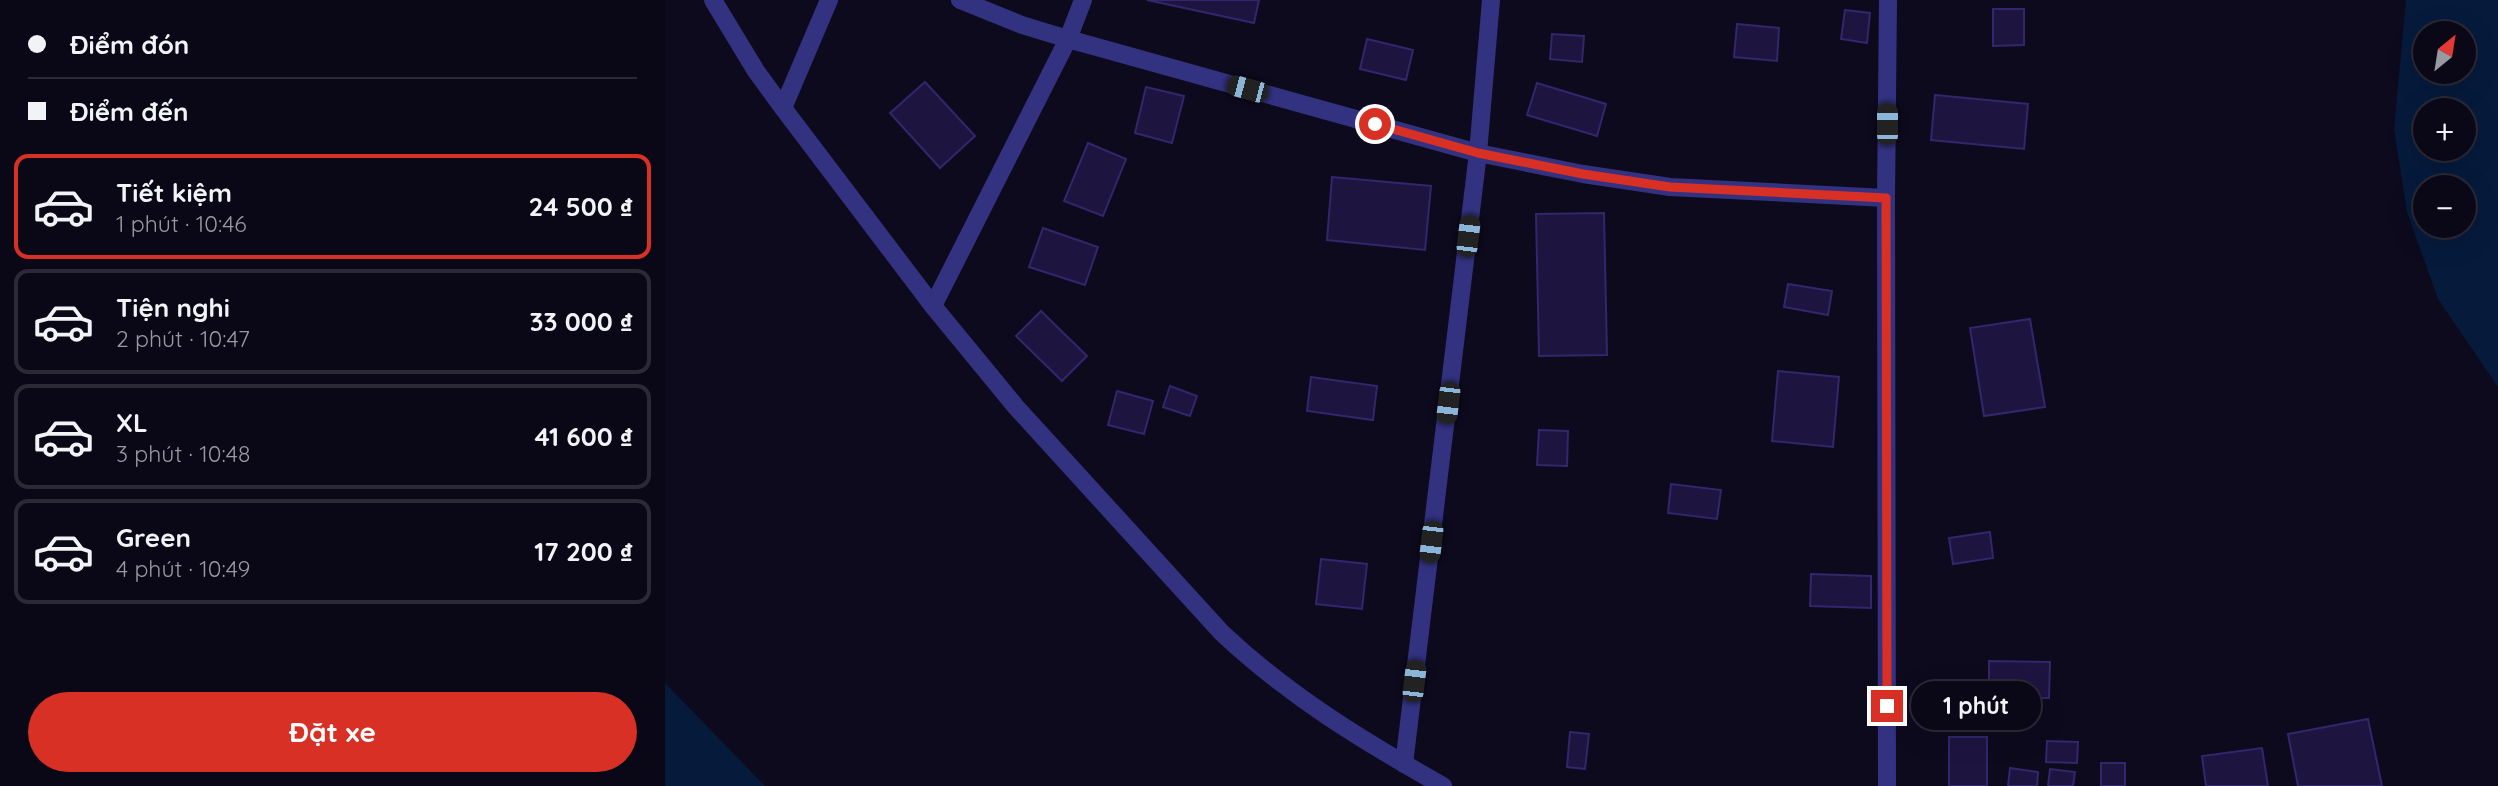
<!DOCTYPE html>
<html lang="vi">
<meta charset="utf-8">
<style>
body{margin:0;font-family:Quicksand,sans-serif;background:#13111f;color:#f1f3f6;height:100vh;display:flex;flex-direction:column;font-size:26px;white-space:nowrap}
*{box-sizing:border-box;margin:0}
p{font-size:23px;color:#999aa1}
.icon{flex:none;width:38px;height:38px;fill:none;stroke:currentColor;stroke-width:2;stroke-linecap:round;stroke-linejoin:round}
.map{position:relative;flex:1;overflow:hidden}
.panel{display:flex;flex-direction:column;background:#0a0816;width:665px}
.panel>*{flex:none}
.guide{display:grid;align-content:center;height:154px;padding:0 28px;background:#0a0816}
.needle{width:46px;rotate:30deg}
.fabs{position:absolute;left:1748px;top:21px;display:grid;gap:14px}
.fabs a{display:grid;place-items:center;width:63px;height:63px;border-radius:50%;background:#0a0816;box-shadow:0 7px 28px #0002,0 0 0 2px #2a2935;font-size:35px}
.end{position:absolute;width:32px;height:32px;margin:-16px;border:9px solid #d93025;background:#fff;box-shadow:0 0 0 4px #fff}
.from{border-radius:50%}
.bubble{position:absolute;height:49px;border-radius:24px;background:#0a0816;box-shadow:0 7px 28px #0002,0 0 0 2px #2a2935;font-size:23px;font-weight:700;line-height:49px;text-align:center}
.car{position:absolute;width:21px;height:42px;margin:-21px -10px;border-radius:9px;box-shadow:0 0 5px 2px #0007;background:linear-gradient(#222 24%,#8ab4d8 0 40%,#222 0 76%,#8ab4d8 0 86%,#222 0)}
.guide b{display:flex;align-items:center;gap:24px;height:66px;font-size:26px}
.guide b+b{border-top:2px solid #2a2935}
.guide i{width:18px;height:18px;background:#f1f3f6}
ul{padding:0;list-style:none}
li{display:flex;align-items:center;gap:21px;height:105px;margin:0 14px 10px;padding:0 14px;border:4px solid #2a2935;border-radius:14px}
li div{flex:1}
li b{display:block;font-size:26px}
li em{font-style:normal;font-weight:700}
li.selected{border-color:#d93025}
li>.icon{width:63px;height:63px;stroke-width:1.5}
.action{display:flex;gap:14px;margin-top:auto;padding:14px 28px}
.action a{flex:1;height:80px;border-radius:42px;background:#d93025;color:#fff;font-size:28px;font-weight:700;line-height:80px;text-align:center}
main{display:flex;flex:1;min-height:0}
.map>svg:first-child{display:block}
</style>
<main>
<section class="panel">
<div class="guide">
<b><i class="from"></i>Điểm đón</b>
<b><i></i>Điểm đến</b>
</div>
<ul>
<li class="selected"><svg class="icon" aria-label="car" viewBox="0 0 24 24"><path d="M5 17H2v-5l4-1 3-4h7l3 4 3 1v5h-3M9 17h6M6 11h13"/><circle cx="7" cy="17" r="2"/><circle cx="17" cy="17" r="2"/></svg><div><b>Tiết kiệm</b><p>1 phút · 10:46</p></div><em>24 500 ₫</em></li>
<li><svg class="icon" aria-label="car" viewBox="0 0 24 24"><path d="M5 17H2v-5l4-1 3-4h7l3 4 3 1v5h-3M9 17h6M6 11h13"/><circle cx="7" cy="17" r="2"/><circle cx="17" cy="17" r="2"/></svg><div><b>Tiện nghi</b><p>2 phút · 10:47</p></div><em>33 000 ₫</em></li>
<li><svg class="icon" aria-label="car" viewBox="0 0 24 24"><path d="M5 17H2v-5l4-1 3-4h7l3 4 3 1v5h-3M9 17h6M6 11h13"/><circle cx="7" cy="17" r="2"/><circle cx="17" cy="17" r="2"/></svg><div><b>XL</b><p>3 phút · 10:48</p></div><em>41 600 ₫</em></li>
<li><svg class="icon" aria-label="car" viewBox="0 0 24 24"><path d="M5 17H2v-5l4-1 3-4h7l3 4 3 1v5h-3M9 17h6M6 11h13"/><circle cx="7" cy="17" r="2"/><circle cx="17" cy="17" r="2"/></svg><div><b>Green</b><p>4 phút · 10:49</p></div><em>17 200 ₫</em></li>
</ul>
<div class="action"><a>Đặt xe</a></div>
</section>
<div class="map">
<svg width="1833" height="786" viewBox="0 0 1833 786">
<rect width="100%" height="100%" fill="#0d0a1e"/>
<g fill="#061a3c" fill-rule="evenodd">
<path d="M1741,0H1833V387L1773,299L1742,212L1729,129ZM1760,33H1799V72H1760ZM1760,110H1799V149H1760ZM1760,187H1799V226H1760Z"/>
<polygon points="0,683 100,786 0,786"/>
</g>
<g fill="#1d1540" stroke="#32266d" stroke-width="2">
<polygon points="482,0 594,0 589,23"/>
<polygon points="1328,9 1359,9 1359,45 1328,46"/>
<polygon points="1180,10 1205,13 1202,43 1176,39"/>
<polygon points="1072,24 1114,28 1112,61 1069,57"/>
<polygon points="887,34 919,36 917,62 885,59"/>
<polygon points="702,39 748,50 741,80 695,69"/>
<polygon points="260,82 310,136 275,168 225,113"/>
<polygon points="872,83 941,104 932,136 862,115"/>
<polygon points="481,87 519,96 507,143 470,133"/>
<polygon points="1270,95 1363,104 1359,149 1266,140"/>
<polygon points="423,143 461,159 438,216 399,201"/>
<polygon points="667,177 766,186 760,250 662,240"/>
<polygon points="939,213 942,355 874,356 871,214"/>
<polygon points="378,228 433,247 420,285 364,267"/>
<polygon points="1123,284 1167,291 1163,315 1119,307"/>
<polygon points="376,311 422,356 397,381 351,336"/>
<polygon points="1365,319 1380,407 1319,416 1305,328"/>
<polygon points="1113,371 1174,377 1168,447 1107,441"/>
<polygon points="646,377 712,386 708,420 642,411"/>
<polygon points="505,386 532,396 525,416 498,407"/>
<polygon points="452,391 488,401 479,434 443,425"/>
<polygon points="874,430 903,431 902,466 872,465"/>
<polygon points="1006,484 1056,490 1052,519 1003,513"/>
<polygon points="1325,532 1328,558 1288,564 1284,538"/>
<polygon points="656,559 702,564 697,609 651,604"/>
<polygon points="1146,574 1206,576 1206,608 1145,606"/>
<polygon points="1324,661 1385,662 1384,698 1324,697"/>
<polygon points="1703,719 1717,786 1633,786 1623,734"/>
<polygon points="905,732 924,734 920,769 902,767"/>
<rect x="1284" y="737" width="38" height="49"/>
<polygon points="1382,741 1413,742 1412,763 1381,762"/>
<polygon points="1597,748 1603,786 1541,786 1537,756"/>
<rect x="1436" y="763" width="24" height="23"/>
<polygon points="1345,768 1373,772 1372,786 1343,786"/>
<polygon points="1385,769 1410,772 1408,786 1383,786"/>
</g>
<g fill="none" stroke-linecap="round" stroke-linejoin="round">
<g stroke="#333280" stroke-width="18">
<path d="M48,0L91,71L118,108L268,306L351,407L557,633C624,696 698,741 778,786"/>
<polyline points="295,0 357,25 403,39 813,153 918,174 1005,187 1221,198"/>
<polyline points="118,108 164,0"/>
<polyline points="268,306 403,39 418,0"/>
<polyline points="739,764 813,153 826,0"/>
<polyline points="1222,786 1221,198 1223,0"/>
</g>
</g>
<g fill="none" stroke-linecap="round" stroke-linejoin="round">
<polyline stroke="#d93025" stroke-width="9" points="710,124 813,153 918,174 1005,187 1221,198 1222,706"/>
</g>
</svg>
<div class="fabs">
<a><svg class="needle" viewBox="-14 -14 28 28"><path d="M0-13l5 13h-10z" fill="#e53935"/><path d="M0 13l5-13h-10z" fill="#999aa1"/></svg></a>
<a>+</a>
<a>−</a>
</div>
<i class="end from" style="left:710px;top:124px"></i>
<i class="end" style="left:1222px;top:706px"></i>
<div class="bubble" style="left:1246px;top:681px;width:130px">1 phút</div>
<i class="car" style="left:582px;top:89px;rotate:285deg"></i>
<i class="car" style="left:1222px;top:124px;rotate:0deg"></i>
<i class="car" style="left:803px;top:236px;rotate:7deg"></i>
<i class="car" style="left:783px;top:403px;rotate:187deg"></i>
<i class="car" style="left:766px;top:542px;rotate:187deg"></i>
<i class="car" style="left:749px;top:681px;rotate:7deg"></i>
</div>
</main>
